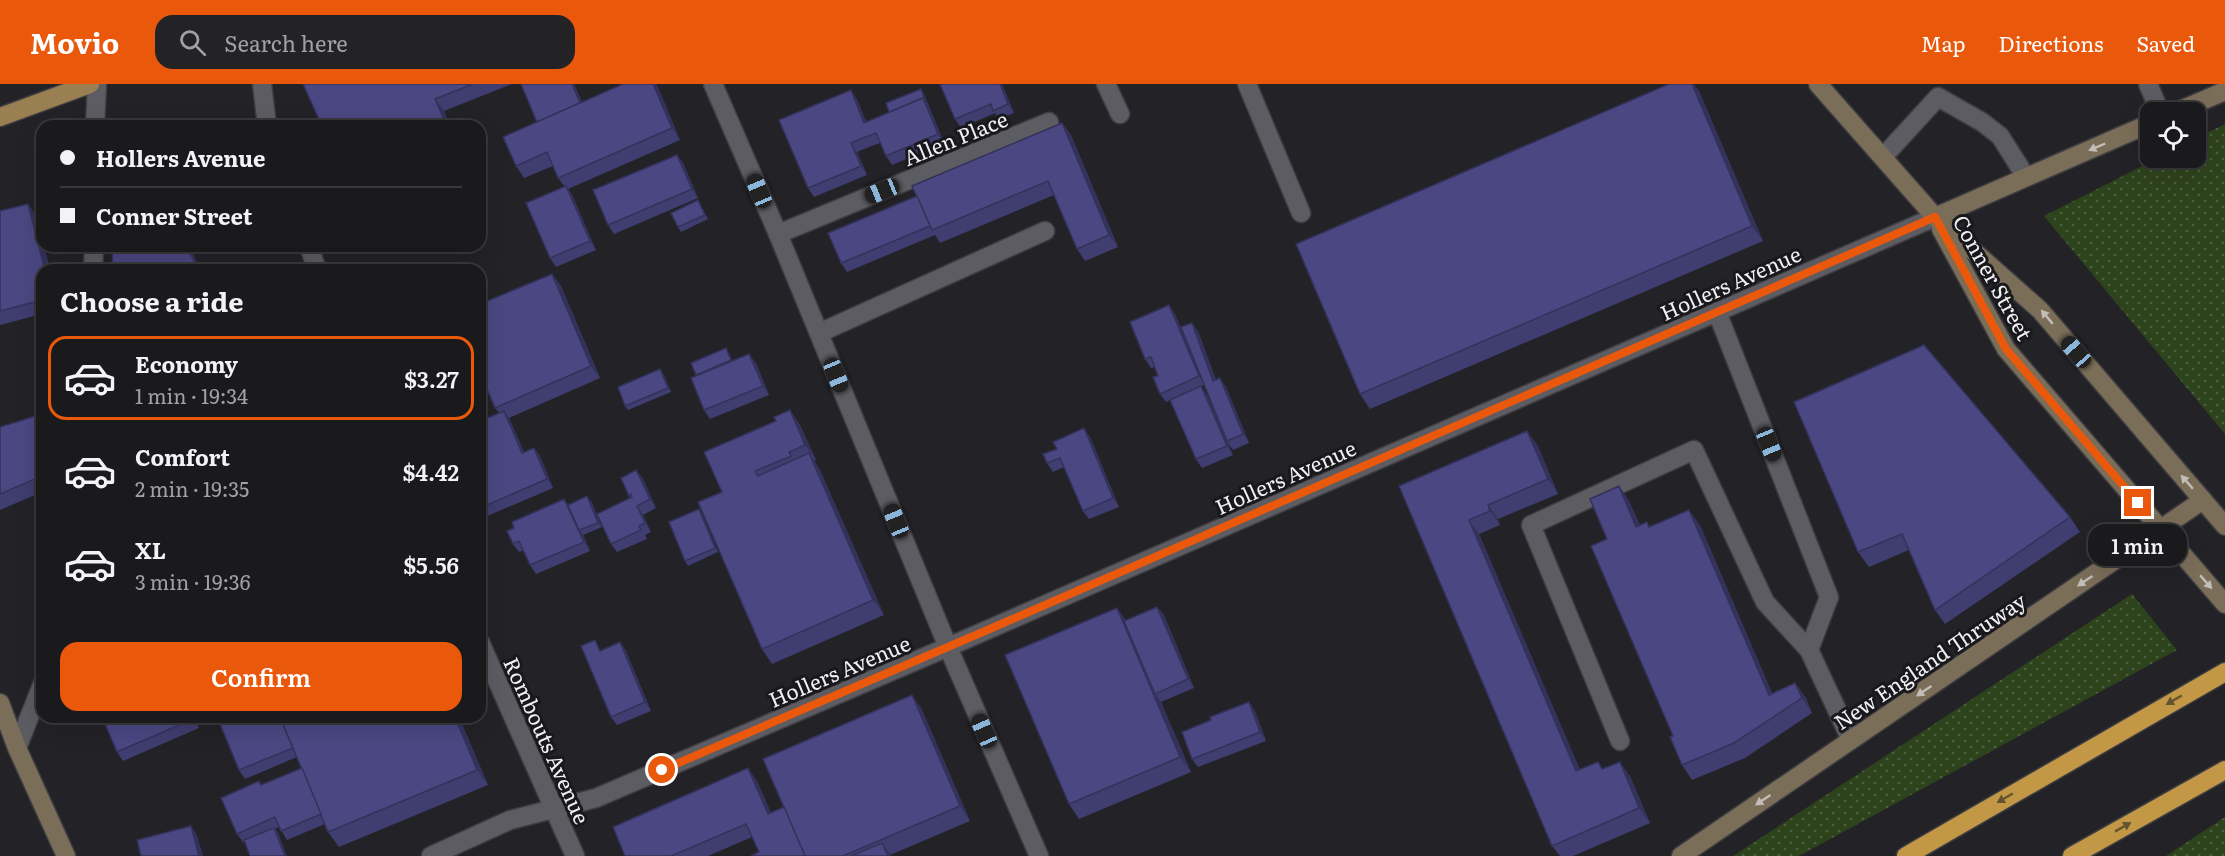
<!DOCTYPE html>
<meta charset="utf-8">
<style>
body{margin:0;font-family:Literata,serif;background:#232326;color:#f1f3f6;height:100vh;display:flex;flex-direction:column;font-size:22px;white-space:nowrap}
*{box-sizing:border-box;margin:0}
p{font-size:20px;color:#9fa1a4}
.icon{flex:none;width:33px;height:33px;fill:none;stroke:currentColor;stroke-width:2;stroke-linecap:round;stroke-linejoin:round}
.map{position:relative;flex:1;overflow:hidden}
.panel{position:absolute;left:36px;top:180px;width:450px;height:459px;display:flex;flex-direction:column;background:#1a1a1d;border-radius:18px;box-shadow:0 6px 24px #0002,0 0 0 2px #38383b}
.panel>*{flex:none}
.banner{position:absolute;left:36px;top:36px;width:450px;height:132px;border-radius:18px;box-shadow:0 6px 24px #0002,0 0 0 2px #38383b;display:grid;align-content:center;height:132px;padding:0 24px;background:#1a1a1d}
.tools{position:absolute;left:2140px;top:18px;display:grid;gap:12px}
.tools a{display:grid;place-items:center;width:66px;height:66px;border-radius:12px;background:#1a1a1d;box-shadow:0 6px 24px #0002,0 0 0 2px #38383b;font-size:30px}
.end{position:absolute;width:27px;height:27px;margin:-14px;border:8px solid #ea580c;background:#fff;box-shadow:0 0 0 3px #fff}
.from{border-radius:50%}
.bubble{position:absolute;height:42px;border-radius:18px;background:#1a1a1d;box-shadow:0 6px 24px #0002,0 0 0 2px #38383b;font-size:20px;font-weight:600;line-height:42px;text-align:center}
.car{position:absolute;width:18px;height:36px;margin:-18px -9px;border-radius:8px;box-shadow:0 0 4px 2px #0007;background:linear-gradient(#222 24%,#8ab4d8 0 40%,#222 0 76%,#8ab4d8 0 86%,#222 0)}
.banner b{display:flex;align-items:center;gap:21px;height:57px;font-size:22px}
.banner b+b{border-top:2px solid #38383b}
.banner i{width:15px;height:15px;background:#f1f3f6}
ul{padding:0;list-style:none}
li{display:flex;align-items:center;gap:18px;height:84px;margin:0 12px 9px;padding:0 12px;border:3px solid transparent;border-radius:18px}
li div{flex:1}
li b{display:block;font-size:22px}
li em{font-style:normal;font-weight:600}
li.active{border-color:#ea580c}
li>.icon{width:54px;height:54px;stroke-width:1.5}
h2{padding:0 24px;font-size:27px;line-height:72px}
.action{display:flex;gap:12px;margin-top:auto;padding:12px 24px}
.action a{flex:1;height:69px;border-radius:18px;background:#ea580c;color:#fff;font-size:24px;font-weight:600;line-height:69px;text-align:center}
header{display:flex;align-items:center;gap:36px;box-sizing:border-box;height:84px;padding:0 30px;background:#ea580c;color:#fff}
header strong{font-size:28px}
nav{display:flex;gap:33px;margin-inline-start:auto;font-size:21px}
.search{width:420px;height:54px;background:#232326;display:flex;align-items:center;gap:15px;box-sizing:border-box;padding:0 21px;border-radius:18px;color:#9fa1a4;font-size:22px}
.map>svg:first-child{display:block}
</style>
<header>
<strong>Movio</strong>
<div class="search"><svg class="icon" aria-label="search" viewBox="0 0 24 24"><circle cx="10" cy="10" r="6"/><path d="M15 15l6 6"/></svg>Search here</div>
<nav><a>Map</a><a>Directions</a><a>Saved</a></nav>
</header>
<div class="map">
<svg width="2225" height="772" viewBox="0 0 2225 772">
<defs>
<pattern id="grass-dots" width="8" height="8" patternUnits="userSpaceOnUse" patternTransform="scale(1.5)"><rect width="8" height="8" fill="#2d431c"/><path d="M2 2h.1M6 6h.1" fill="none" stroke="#4c5f3e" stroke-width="1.8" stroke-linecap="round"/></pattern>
</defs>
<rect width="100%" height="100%" fill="#222227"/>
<g fill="url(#grass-dots)">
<polygon points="2225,40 2225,350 2044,132 2158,74 2196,74 2196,54"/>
<polygon points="2132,510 2177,566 1799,772 1733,772"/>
<polygon points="2225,733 2225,772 2166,772"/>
</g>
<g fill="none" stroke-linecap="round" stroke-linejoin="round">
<defs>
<g id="lane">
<polyline points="1106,0 1120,30"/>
<polyline points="1247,0 1301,129"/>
<polyline points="1883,73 1938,13 1982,38 2000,52 2026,93"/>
<polyline points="1717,228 1829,513 1809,566 1851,656"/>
<polyline points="819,249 1045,147"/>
<polyline points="1620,657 1531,441 1694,366 1765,518 1809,566"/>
</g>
<g id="street">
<polyline points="262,0 267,42"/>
<polyline points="713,0 778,150 948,563 1039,772"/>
<polyline points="2148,0 2160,28"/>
<polyline points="95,42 97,0"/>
<polyline points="778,150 1049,38"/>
<polyline points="309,162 317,186"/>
<polyline points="93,186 94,162"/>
<polyline points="480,558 575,772"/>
<polyline points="17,664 42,601"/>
<polyline points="431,772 510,736 596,714 948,563 1935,133"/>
</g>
<g id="secondary">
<polyline points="1818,0 1935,133 2040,226 2225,442"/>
<polyline points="2176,28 2225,7"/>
<polyline points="1935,133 2151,39"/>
<polyline points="1941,145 2006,265 2225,520"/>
<polyline points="0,619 17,664 66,772"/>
<polyline points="1681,772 2203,416"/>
</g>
<polyline id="primary" points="0,33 90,0"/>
<g id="highway">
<polyline points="1906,772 2225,588"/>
<polyline points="2072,772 2225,686"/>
</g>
</defs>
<use href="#lane" stroke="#3e3e42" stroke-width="21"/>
<use href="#street" stroke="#3e3e42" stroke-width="21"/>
<use href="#secondary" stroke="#3e3e42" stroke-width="21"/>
<use href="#primary" stroke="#3e3e42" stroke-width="21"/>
<use href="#highway" stroke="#3e3e42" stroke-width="21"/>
<use href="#lane" stroke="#5c5c62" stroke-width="18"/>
<use href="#street" stroke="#5c5c62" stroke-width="18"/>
<use href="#secondary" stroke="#7b6e59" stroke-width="18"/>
<use href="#primary" stroke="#997f51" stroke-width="18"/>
<use href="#highway" stroke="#c29745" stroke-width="18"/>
</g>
<g fill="#403d70" fill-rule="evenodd">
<polygon points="303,0 512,0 444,27 450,42 322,42"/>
<polygon points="521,0 574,0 582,18 657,1 680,56 568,105 572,111 596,166 556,183 550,174 565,103 558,94 553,82 524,94 516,82 537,38"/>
<polygon points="1002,0 1014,29 999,35 995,29 961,44 955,35"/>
<polygon points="921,5 924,10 944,59 892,81 886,72 880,59 869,63 857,68 867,91 814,113 808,104 857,15 866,38 889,28"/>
<polygon points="1699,7 1763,157 1370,325 1360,310"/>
<polygon points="1062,39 1071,51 1118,163 1085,177 1077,165 1054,111 940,159 935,151 847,188 841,179 917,112"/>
<polygon points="677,71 683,79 698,114 614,150 608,141"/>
<polygon points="698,116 708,135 681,148 678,143"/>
<polygon points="28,120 36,132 42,154 42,162 44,162 50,186 42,186 42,230 0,241 0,127"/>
<polygon points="552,190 561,202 600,294 509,334 524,368 534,364 540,372 553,404 485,433 480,425 480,337 499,329 495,324"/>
<path d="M1169,221L1175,230L1183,250L1198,247L1216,296L1226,303L1249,359L1233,366L1227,358L1233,371L1202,384L1196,375L1170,316L1166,318L1160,310L1158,292L1155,283L1151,284L1145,275ZM1204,301L1222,346L1207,311L1201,303Z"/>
<polygon points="729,269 732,277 756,279 769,311 710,335 704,326 697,291"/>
<polygon points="663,289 671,308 628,326 625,322"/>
<polygon points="1794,318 2070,433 2080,448 1945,540 1935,526 1909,466 1869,483 1858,468"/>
<polygon points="790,326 800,341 816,376 814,377 819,384 884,531 772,580 762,565 722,408 776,337"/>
<polygon points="42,330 42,408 0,426 0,343"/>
<polygon points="1527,347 1538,362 1558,410 1498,435 1500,441 1479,450 1580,686 1598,678 1603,685 1630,692 1650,739 1573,772 1560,772 1552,762 1399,402"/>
<polygon points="1090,353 1119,423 1089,435 1083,427 1064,383 1053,388 1047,379"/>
<polygon points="636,386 643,395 656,424 643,431 651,448 645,451 647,455 617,468 611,460 631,414 629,412"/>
<polygon points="1619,402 1629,417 1640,441 1651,443 1700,441 1772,609 1795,599 1806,614 1812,629 1745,674 1692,696 1682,681 1607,455"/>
<polygon points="591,417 602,443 583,451 590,467 536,490 530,481 524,466 519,468 513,460 568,421"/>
<polygon points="699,425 702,430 718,468 688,482 685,477"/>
<polygon points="1157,523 1164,531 1194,604 1161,618 1191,688 1079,735 1069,720 1126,536"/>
<polygon points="620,558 626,567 651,627 617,641 611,633 602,566"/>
<polygon points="912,611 922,626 970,737 890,771 891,772 751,772 759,768 752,753 708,772 625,772 757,697 771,729 784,723"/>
<polygon points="1249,618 1255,627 1266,657 1198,683 1192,675 1211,636"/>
<polygon points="194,633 199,644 123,677 117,668"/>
<polygon points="222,633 459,633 488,701 339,763 328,748 325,740 287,756 279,743 275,745 278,748 243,758 237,750 259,697 261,701 302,684 297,673 245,695 239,686"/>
</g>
<g fill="#34325b">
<polygon points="572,0 574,0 587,31 581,23"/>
<polygon points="653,0 656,0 657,1 680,56 672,44"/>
<polygon points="1000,0 1002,0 1014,29 1008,20"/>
<polygon points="1692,0 1694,0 1699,7 1763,157 1752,142"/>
<polygon points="921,5 924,10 944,59 938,50"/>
<polygon points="851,6 857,15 870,47 864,39"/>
<polygon points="435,15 444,27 450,42 447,42"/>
<polygon points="1062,39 1071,51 1118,163 1109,151"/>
<polygon points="851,59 857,68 867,91 861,82"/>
<polygon points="677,71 683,79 698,114 692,105"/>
<polygon points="566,102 572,111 596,166 590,157"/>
<polygon points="28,120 36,132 42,154 42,162 44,162 50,186 45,186"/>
<polygon points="187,162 190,162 200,186 198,186 197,184"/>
<polygon points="552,190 561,202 600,294 591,282"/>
<polygon points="1169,221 1175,230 1205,301 1199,292"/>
<polygon points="1192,239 1198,247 1220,306 1213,297"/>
<polygon points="749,270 756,279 769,311 763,302"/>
<polygon points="660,285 663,289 671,308 668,304"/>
<polygon points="1220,294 1226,303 1249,359 1243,350"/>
<polygon points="1201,302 1207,311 1233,371 1227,362"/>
<polygon points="790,326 800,341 816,376 805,361"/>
<polygon points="504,327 510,336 528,378 522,369"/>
<polygon points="1084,344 1090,353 1119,423 1113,414"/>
<polygon points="1527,347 1538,362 1558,410 1548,395"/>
<polygon points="534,364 540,372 553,404 547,395"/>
<polygon points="809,369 819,384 884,531 873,516"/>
<polygon points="636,386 643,395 656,424 650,415"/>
<polygon points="1619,402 1629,417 1647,458 1636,443"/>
<polygon points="587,412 591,417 602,443 598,439"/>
<polygon points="564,415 571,424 579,446 583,451 590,467 584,458"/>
<polygon points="1488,421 1498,435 1500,441 1490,427"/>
<polygon points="637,422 643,431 651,448 645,439"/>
<polygon points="699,425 702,430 718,468 715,464"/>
<polygon points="1689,426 1700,441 1779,626 1769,611"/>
<polygon points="1469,436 1479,450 1587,702 1576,687"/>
<polygon points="1157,523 1164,531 1194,604 1188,595"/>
<polygon points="1117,524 1128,539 1155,610 1161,618 1191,688 1180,673"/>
<polygon points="620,558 626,567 651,627 645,618"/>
<polygon points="1795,599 1806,614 1812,629 1802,614"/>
<polygon points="912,611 922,626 970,737 960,722"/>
<polygon points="1249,618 1255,627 1266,657 1260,648"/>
<polygon points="192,633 194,633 199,644 193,635"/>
<polygon points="455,633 459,633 488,701 477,686"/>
<polygon points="1620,678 1630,692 1650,739 1639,724"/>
<polygon points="748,684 757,697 777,742 768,730"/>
<polygon points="191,742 197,751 203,772 199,772"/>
<polygon points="274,744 278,748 287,772 285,772"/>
<polygon points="882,759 891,771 891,772 888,772"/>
</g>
<g fill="#4b4782" stroke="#34325b" stroke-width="1.5">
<polygon points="303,0 473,0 435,15 447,42 322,42"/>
<polygon points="521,0 572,0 580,19 537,38"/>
<polygon points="623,0 653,0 672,44 558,94 547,68 516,82 503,53"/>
<polygon points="940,0 1000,0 1008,20 993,27 991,20 955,35"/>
<polygon points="1669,0 1692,0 1752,142 1360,310 1296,160"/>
<polygon points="921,5 926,18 923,14 889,28 886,19"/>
<polygon points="851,6 864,39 923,14 938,50 886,72 876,49 863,54 851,59 861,82 808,104 779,36"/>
<polygon points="1062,39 1109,151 1077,165 1048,97 932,146 912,102"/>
<polygon points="677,71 692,105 608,141 593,106"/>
<polygon points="566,102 590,157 550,174 526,119"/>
<polygon points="917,112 930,142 841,179 828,149"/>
<polygon points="698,116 705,131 678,143 671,129"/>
<polygon points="28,120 45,186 42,186 42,216 0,227 0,127"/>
<polygon points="125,162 187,162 197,184 192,186 113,186 112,167"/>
<polygon points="441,179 444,186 423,186"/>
<polygon points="552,190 591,282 495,324 480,288 480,220"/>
<polygon points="1169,221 1199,292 1160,310 1153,293 1158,292 1151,273 1145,275 1130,238"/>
<polygon points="1192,239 1213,297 1220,294 1243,350 1227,357 1181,243"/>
<polygon points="1924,261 2070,433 1935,526 1902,450 1858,468 1794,318"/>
<polygon points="726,264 731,276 696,291 691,279"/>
<polygon points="749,270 763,302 704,326 691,294"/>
<polygon points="660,285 668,304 625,322 618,303"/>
<polygon points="1201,302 1227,362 1196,375 1170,316"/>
<polygon points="790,326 805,361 789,368 791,372 755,387 758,392 809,369 873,516 762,565 698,418 722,408 704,368 776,337 774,333"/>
<polygon points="504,327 522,369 534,364 547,395 480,424 480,337"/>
<polygon points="42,330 42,392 0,410 0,343"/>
<polygon points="1084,344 1113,414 1083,427 1060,374 1047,379 1043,370 1057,365 1053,358"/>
<polygon points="1527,347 1548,395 1488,421 1490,427 1469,436 1576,687 1598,678 1602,685 1620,678 1639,724 1552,762 1399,402"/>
<polygon points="636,386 650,415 637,422 645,439 639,442 641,446 611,460 597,430 632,413 631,410 629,412 621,394"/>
<polygon points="1619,402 1636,443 1647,438 1649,443 1689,426 1769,611 1795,599 1802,614 1734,659 1682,681 1670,653 1673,652 1591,462 1607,455 1590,415"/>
<polygon points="587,412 598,439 579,446 568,421"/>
<polygon points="564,415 584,458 530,481 519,457 513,460 507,447 514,444 512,438"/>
<polygon points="699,425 715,464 685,477 669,438"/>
<polygon points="1157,523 1188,595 1155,610 1124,537"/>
<polygon points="1117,524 1180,673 1069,720 1005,571"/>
<polygon points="595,556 600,567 620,558 645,618 611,633 581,562"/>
<polygon points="912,611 960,722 843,772 805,772 763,675"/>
<polygon points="1249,618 1260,648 1192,675 1182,648 1211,636 1210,633"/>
<polygon points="102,633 192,633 193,635 117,668"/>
<polygon points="222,633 280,633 293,664 239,686 218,635"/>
<polygon points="280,633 455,633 477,686 328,748"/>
<polygon points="302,684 321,730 281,747 275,733 237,750 221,714 259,697 261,701"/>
<polygon points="748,684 768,730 784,723 805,772 751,772 759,768 746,740 671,772 625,772 613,743"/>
<polygon points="191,742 199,772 141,772 137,756"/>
<polygon points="274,744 285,772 250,772 244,756"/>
<polygon points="882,759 888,772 851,772"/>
</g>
<defs><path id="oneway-solid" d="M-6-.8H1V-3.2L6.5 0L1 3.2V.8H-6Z" transform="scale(1.5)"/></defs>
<g fill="#c2bdb6">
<use href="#oneway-solid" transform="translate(2097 63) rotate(157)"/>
<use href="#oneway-solid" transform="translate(2047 233) rotate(-130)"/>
<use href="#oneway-solid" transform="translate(2187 398) rotate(-131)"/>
<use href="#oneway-solid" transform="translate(2085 497) rotate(146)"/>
<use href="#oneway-solid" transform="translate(2206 498) rotate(49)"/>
<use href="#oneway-solid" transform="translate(1924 607) rotate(146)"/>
<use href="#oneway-solid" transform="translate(1763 716) rotate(146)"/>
</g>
<g fill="#65522f">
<use href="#oneway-solid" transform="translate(2174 616) rotate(150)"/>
<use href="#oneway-solid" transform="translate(2005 714) rotate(150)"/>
<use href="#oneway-solid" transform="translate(2123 743) rotate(-29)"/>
</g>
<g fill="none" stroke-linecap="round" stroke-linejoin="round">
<polyline stroke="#ea580c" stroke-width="8" points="662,686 992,544 1935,133 2006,265 2138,419"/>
</g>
<g text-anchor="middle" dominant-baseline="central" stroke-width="6" stroke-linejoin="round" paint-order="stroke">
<g font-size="21" fill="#f1f1f4" stroke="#19191d">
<text transform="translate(955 53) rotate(-22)">Allen Place</text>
<text transform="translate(1994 193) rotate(61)">Conner Street</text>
<text transform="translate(1730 198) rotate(-24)">Hollers Avenue</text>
<text transform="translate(1285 392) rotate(-24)">Hollers Avenue</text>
<text transform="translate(1929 576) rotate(-34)">New England Thruway</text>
<text transform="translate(839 586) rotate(-23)">Hollers Avenue</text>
<text transform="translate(548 656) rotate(66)">Rombouts Avenue</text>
</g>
</g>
</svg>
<div class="tools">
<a><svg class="icon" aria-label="locate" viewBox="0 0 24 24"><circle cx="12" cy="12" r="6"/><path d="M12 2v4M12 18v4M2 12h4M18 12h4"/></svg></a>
</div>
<i class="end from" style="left:662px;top:686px"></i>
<i class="end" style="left:2138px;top:419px"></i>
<div class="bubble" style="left:2088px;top:440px;width:99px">1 min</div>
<i class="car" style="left:759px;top:107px;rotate:337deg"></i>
<i class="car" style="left:882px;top:107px;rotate:248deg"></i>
<i class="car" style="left:2076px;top:268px;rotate:319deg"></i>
<i class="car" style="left:836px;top:291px;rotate:158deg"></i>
<i class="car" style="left:1769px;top:360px;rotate:158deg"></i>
<i class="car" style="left:896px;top:437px;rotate:338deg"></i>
<i class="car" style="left:984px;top:647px;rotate:336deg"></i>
<div class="banner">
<b><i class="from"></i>Hollers Avenue</b>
<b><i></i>Conner Street</b>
</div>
<section class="panel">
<h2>Choose a ride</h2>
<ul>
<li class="active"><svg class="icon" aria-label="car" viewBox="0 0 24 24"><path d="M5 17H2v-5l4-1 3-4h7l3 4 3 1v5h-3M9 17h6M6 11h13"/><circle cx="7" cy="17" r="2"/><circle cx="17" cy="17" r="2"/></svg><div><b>Economy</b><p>1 min · 19:34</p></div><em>$3.27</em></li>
<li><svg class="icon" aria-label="car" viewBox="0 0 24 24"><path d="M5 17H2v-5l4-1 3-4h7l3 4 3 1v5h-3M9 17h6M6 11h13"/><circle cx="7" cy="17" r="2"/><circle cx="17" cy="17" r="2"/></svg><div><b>Comfort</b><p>2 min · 19:35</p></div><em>$4.42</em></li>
<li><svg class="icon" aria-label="car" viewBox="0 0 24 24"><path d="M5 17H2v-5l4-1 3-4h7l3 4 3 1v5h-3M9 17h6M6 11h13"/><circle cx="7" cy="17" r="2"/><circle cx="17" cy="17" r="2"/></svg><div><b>XL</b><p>3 min · 19:36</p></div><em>$5.56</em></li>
</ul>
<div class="action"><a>Confirm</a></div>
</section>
</div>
